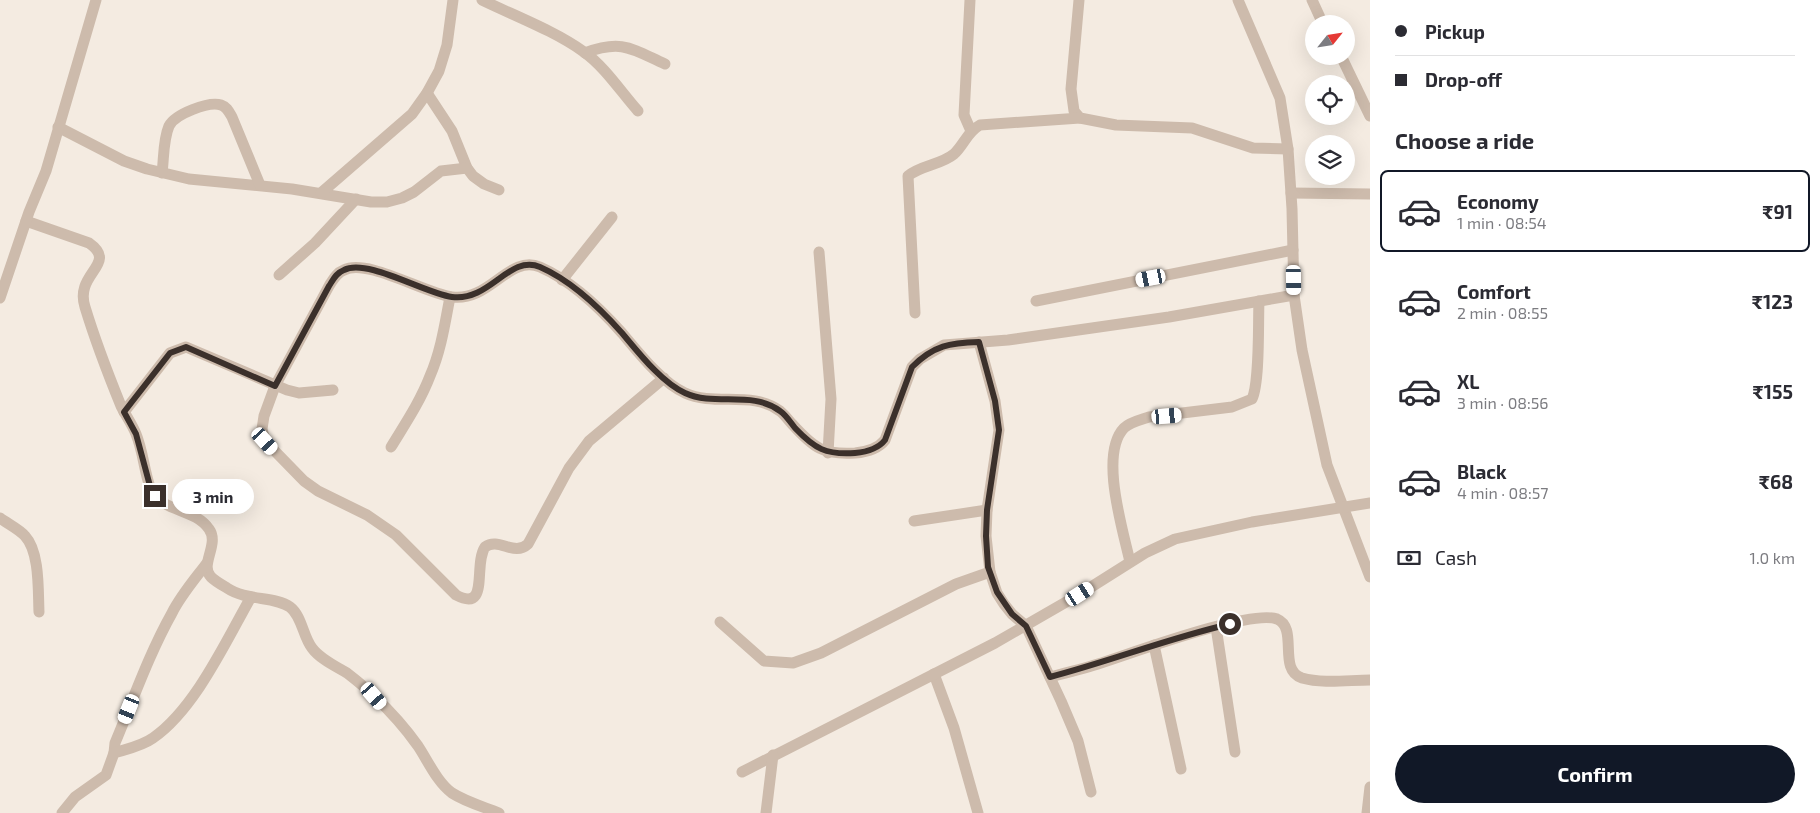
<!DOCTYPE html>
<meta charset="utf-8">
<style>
body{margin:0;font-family:"Exo 2",sans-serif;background:#f2f2f3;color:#2b2b33;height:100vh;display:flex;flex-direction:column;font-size:19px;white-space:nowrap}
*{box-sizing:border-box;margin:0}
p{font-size:16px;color:#7c7c81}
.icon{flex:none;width:28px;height:28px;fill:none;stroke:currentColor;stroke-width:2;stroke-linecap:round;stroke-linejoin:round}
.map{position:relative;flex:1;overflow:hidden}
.sheet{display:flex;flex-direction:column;background:#fff;width:450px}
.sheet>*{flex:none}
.guide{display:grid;align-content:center;height:110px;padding:0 25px;background:#fff}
.needle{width:32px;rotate:60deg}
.buttons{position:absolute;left:1305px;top:15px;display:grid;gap:10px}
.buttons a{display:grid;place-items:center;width:50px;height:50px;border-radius:50%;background:#fff;box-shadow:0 5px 20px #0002;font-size:25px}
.end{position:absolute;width:22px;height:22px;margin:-11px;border:6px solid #3b302b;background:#fff;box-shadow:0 0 0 2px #fff}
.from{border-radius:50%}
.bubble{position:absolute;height:35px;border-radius:18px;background:#fff;box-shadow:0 5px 20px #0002;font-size:16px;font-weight:700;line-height:35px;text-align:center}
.car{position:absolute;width:15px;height:30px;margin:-15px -8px;border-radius:6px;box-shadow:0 0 4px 1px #0007;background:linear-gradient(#fff 24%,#345 0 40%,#fff 0 76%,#345 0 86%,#fff 0)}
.guide b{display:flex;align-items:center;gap:18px;height:48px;font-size:19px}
.guide b+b{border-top:1px solid #e1e1e2}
.guide i{width:12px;height:12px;background:#2b2b33}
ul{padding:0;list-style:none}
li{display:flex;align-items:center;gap:15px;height:82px;margin:0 10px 8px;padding:0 15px;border:2px solid transparent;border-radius:8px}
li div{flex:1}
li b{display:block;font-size:19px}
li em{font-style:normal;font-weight:700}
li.active{border-color:#111827}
li>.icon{width:45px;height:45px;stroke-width:1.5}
h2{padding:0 25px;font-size:22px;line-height:60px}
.pay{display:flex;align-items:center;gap:12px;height:55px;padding:0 25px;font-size:19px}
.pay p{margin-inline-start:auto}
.cta{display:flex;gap:10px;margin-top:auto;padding:10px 25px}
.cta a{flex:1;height:58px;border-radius:30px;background:#111827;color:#fff;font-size:20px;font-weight:700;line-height:58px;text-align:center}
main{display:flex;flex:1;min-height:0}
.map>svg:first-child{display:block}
</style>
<main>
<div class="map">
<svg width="1370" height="813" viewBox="0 0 1370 813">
<rect width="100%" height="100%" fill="#f4ebe1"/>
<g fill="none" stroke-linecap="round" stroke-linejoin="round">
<g stroke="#cdbbac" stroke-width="11">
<path d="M482,0C515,16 555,31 584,52C605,67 621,92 638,111"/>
<polyline points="970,0 964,115 971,131"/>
<polyline points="1079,0 1071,89 1074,111 1080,118 1116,125 1192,128 1253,148 1288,149"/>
<polyline points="1238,0 1280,98 1288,149 1292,209 1294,295 1302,350 1327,465 1370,577"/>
<polyline points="1312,0 1323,24"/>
<path d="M585,53C622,39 632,49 665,64"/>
<polyline points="1341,56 1370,116"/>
<polyline points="427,93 452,131 467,168 473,176 484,184 499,190"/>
<polyline points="58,127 124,161 147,169 189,179 292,189 371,202 387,202 402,198 414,192 441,171 467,168"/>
<path d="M162,173C164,158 163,140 169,126C175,114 209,101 221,105C227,107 229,112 232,117L260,185"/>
<polyline points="321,193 412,114 427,93 439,71 447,45 453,0"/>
<polyline points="1291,193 1370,194"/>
<path d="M26,221L89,243C119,264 74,273 85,307C95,340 108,374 121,406C126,416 132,424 136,434C143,451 144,470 150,487C160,513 194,507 209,529C220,544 199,565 211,577C215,581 222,585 227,588C246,601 275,596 290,607C302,616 303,637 312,648C320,659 335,666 347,673C356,680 366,688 374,696C389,710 406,729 418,746C428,761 437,782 452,793C466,802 484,807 499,813"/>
<polyline points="819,252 831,399 828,453"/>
<polyline points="279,275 315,243 356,199"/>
<polyline points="562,280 612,217"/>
<polyline points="0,298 29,212 46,171 96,0"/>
<polyline points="1036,301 1293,250"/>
<path d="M915,313L908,176C921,165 941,165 954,154C964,145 967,132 980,125L1080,118"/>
<polyline points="979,342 995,401 999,430 987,510 986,536 990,572 997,593 1004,604 1012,614 1026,626 1061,701 1078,741 1091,792"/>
<path d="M664,378L589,441L569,468L528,544C514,557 499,537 485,547C473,565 490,613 456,595L396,535L367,515L318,491L304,481L265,441L262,429L264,416L275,386L329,286C333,280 336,273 344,270C367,258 424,293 452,297C490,302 509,254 540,267C572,281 599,307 622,333C638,352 662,383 685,393C715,407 752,390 780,411C785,415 789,421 793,425C814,448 823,455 855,453C866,452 878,449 885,440L912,367L920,359L944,345L1008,340L1169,317L1294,295"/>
<polyline points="124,412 170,353 186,347 287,390 299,393 333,390"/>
<path d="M391,447C405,424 420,402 430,376C441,351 445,323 450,297"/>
<path d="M0,518C8,524 19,529 25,536C40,552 38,591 39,612"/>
<polyline points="914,521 987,510"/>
<path d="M1130,562C1123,530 1099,454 1124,428C1130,422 1140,420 1149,417L1232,407L1252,399C1260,382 1258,323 1259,301"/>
<polyline points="720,622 764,661 793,663 821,653 956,584 990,572"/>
<polyline points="1216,627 1235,752"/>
<polyline points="1154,645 1181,769"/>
<polyline points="934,674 954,728 978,813"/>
<path d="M1050,677C1066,673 1082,669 1098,664C1130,654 1250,609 1277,619C1299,628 1277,670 1302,678C1323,684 1349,680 1370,680"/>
<path d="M114,753L115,743C133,700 149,654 172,613C181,595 195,579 207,563"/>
<polyline points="742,772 995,643 1080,594 1145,553 1175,539 1252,522 1370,503"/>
<path d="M62,813L75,797L106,775L114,753C127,749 142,746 153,738C195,709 226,641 251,597"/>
<polyline points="766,813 773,755"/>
<polyline points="1367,813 1370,787"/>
</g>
</g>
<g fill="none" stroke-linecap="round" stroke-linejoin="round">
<path stroke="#3b302b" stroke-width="6" d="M155,496L150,486L136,434L124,412L170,353L186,347L275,386L329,286C333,280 336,273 344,270C367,258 424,293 452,297C490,302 509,254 540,267C572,281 599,307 622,333C638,352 662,383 685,393C715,407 752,390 780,411C786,415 791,423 795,428C815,449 826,455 855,453C866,452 878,449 885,440L912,367C934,345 950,343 979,342L995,401L999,430L987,510L986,536L988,567L997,592L1012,614L1026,626L1050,677C1111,661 1169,638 1230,624"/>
</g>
</svg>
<div class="buttons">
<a><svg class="needle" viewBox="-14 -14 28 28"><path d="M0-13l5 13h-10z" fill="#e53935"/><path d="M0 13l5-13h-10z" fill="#7c7c81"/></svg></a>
<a><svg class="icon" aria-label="locate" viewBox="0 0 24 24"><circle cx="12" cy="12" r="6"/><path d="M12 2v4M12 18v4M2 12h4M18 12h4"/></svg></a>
<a><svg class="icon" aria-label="layers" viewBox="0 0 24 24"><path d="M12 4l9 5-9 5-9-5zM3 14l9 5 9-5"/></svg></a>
</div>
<i class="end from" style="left:1230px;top:624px"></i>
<i class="end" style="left:155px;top:496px"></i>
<div class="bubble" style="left:172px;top:479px;width:82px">3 min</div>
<i class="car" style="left:1151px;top:278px;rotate:259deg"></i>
<i class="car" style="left:1294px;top:280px;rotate:179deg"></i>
<i class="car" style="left:1167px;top:416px;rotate:85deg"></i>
<i class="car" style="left:265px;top:441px;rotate:138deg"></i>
<i class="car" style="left:1080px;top:594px;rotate:58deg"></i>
<i class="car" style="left:374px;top:696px;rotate:139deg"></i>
<i class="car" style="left:129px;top:709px;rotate:202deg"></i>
</div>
<section class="sheet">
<div class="guide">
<b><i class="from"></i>Pickup</b>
<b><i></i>Drop-off</b>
</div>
<h2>Choose a ride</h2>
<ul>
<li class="active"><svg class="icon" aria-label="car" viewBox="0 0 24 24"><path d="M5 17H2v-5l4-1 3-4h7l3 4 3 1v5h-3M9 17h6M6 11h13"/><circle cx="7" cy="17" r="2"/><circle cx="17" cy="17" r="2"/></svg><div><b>Economy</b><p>1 min · 08:54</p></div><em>₹91</em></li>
<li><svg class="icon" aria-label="car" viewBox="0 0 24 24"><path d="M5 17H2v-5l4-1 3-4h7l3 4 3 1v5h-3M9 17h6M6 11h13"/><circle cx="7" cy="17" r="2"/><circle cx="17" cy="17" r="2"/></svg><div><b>Comfort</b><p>2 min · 08:55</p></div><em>₹123</em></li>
<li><svg class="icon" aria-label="car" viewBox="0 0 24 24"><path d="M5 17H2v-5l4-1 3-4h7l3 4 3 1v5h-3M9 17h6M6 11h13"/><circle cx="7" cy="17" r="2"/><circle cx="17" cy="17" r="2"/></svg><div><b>XL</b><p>3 min · 08:56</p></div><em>₹155</em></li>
<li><svg class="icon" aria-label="car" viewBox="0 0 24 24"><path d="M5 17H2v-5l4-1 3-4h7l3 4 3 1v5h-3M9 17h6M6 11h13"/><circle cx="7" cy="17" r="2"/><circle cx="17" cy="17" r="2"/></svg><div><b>Black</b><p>4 min · 08:57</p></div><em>₹68</em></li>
</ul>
<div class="pay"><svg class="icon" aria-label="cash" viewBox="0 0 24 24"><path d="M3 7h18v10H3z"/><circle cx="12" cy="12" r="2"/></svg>Cash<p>1.0 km</p></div>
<div class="cta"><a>Confirm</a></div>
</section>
</main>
